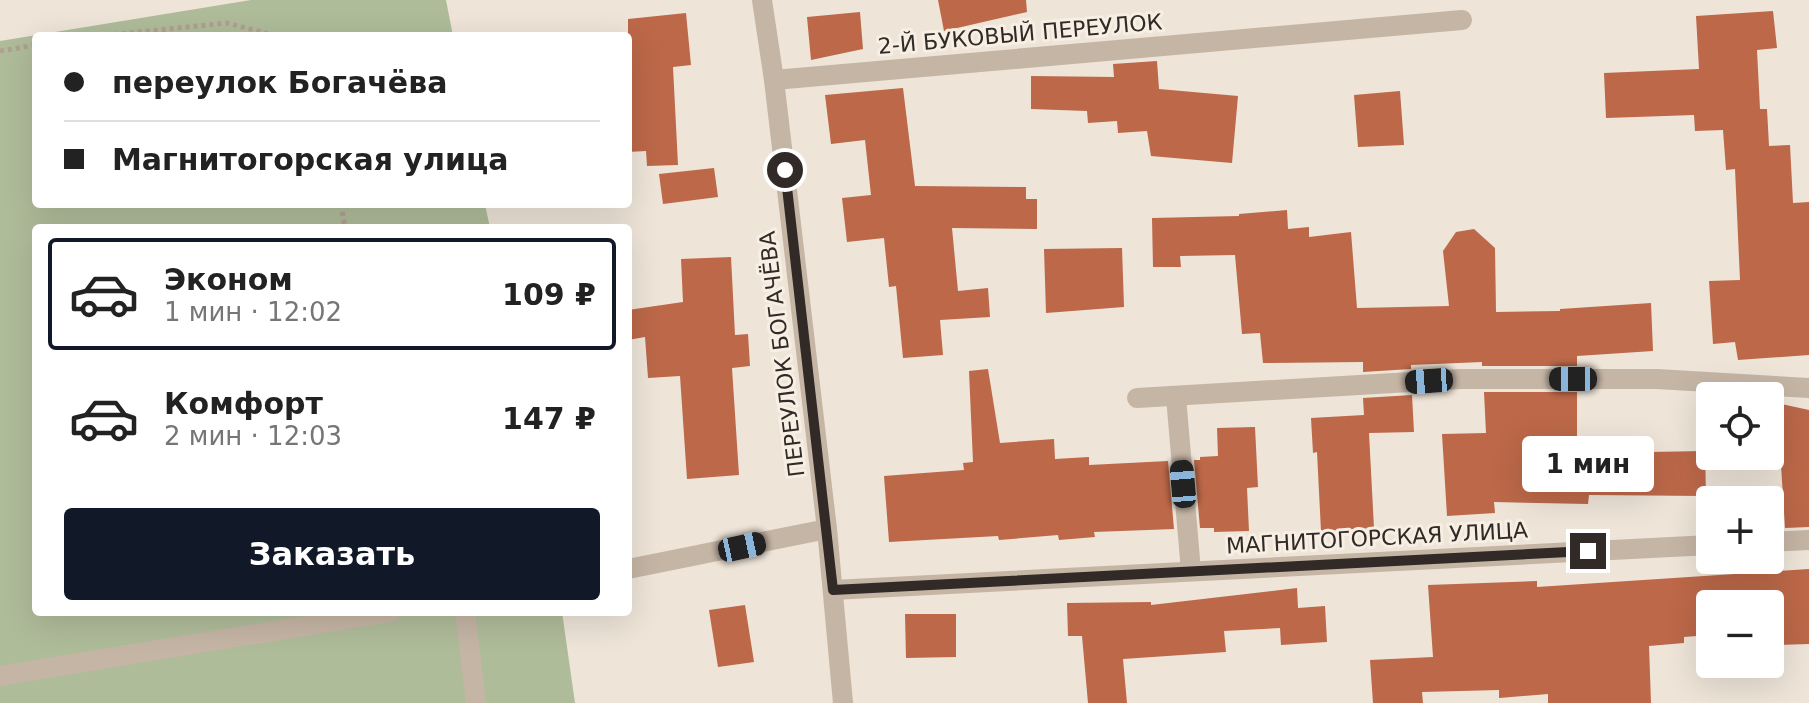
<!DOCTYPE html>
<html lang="ru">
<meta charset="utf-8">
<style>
body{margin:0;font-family:"DejaVu Sans",sans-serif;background:#f6f6f6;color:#222;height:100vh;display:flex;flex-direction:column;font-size:30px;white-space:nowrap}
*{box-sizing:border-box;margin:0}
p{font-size:26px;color:#767676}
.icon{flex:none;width:44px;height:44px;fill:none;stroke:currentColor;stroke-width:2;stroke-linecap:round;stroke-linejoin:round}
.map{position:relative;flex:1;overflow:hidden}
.side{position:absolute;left:32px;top:224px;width:600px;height:392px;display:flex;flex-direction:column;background:#fff;border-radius:8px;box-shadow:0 8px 32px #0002}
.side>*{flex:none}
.guide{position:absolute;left:32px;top:32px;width:600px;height:176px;border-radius:8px;box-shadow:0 8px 32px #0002;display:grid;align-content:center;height:176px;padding:0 32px;background:#fff}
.buttons{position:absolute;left:1696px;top:382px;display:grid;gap:16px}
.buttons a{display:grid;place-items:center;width:88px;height:88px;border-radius:8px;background:#fff;box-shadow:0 8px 32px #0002;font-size:40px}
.end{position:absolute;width:36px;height:36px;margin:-18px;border:10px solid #322a26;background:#fff;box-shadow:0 0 0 4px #fff}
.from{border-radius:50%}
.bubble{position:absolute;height:56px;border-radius:8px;background:#fff;box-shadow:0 8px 32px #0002;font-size:26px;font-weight:700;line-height:56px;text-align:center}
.car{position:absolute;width:24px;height:48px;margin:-24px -12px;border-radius:10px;box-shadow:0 0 6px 2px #0007;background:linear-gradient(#222 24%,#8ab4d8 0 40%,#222 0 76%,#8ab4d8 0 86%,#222 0)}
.guide b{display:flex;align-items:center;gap:28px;height:76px;font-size:30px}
.guide b+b{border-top:2px solid #e0e0e0}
.guide i{width:20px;height:20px;background:#222}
ul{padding:14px 0 0;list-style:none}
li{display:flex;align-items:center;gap:24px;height:112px;margin:0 16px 12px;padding:0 16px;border:4px solid transparent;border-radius:8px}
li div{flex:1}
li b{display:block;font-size:30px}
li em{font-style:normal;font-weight:700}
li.active{border-color:#111827}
li>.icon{width:72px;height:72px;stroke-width:1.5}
.cta{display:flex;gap:16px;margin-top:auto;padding:16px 32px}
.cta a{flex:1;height:92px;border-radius:8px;background:#111827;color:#fff;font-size:32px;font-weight:700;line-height:92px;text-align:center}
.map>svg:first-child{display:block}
</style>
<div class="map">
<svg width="1809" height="703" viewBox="0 0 1809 703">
<rect width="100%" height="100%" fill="#eee4d8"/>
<polygon fill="#afbc9a" points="251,0 446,0 453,36 36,36 36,204 485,204 490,228 36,228 36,612 562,612 575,703 0,703 0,41"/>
<g fill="#bc6849">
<polygon points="938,0 1026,0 1027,12 944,31"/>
<polygon points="1773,11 1777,48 1757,50 1760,109 1767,109 1769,146 1790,145 1793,203 1809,202 1809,355 1738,360 1735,342 1713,344 1709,281 1740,280 1735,169 1726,170 1723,130 1695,131 1694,115 1606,118 1604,73 1699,69 1696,16"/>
<polygon points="860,12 863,49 811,60 807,17"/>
<polygon points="686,13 691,65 673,67 678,165 647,166 646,151 628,152 628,19"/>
<polygon points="1157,61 1159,89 1238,96 1232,163 1151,156 1147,131 1118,133 1117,121 1088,123 1087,111 1031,109 1031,76 1114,77 1113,64"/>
<polygon points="903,88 915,186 1026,187 1026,199 1037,199 1037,229 952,228 958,291 988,288 990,317 940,320 943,355 903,358 896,286 889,287 884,238 847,242 842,198 871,195 865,140 831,144 825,95"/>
<polygon points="1400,91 1404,145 1358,147 1354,95"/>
<polygon points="714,168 718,197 663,204 659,174"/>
<polygon points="1287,210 1288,229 1309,227 1309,237 1351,232 1357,308 1449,306 1443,251 1456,232 1474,229 1495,248 1496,312 1560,311 1560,309 1651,303 1653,351 1577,356 1577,366 1482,366 1482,362 1411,365 1411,369 1363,372 1363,362 1263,363 1260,333 1242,334 1235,255 1180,256 1181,267 1153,267 1152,218 1239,216 1239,214"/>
<polygon points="1122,248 1124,307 1046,313 1044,249"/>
<polygon points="731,257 735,335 748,334 750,366 732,368 739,475 687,479 680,376 648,378 645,337 628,340 628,310 683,302 681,259"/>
<polygon points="988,369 1000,443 1054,439 1055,459 1089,457 1089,465 1168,461 1174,529 1094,532 1095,537 1059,540 1058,535 999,540 998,536 889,542 884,476 964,470 963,463 973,462 969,371"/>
<polygon points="1484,392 1577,392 1577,441 1592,441 1593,453 1705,451 1706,496 1589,495 1588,504 1494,502 1495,513 1447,516 1442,434 1486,433"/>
<polygon points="1412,395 1414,432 1369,433 1374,528 1321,531 1317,452 1313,453 1311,418 1364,415 1363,398"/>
<polygon points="1777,403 1809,410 1809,527 1785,528"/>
<polygon points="1255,427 1258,487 1247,488 1249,531 1214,532 1214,528 1200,528 1194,460 1200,460 1200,457 1218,456 1217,428"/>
<polygon points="1809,569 1809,644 1777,645 1775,604 1710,604 1710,635 1684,637 1684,643 1649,646 1651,703 1548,703 1548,694 1499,698 1499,690 1422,692 1423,703 1373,703 1370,660 1433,657 1428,585 1537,581 1537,587"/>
<polygon points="1297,588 1298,608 1325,606 1327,642 1281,645 1280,628 1224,631 1226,652 1123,659 1127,703 1088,703 1082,636 1068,636 1067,603 1151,602 1151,605"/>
<polygon points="745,605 754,662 718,667 709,610"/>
<polygon points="905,614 956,614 956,657 906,658"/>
</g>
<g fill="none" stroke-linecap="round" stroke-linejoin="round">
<g stroke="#b19f90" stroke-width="5" stroke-dasharray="4 4" stroke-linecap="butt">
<polyline points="98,36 227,23 277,36"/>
<polyline points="0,51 36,45"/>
<polyline points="341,204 345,228"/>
</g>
<g stroke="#c5b5a5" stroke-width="20">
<polyline points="628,569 827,529"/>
<polyline points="465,612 476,703"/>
<polyline points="0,676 390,612"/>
</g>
<g stroke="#c5b5a5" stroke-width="20">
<polyline points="762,0 774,80 827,529 843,703"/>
<polyline points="774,80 1462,20"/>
<polyline points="1176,397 1191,571"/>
<polyline points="1137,398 1461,379 1657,379 1809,388"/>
<polyline points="1770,542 1809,540"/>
<polyline points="833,590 1710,545"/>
</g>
</g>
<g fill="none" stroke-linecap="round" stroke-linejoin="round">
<polyline stroke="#322a26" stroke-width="10" points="785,170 833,590 1588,551"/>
</g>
<g text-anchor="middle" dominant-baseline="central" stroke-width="6" stroke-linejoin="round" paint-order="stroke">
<g font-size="22" fill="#322a26" stroke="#f7efe4">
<text transform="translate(1020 34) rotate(-5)">2-Й БУКОВЫЙ ПЕРЕУЛОК</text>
<text transform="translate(782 354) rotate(-97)">ПЕРЕУЛОК БОГАЧЁВА</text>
<text transform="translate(1377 538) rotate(-3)">МАГНИТОГОРСКАЯ УЛИЦА</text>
</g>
</g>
</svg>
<div class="buttons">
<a><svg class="icon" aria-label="locate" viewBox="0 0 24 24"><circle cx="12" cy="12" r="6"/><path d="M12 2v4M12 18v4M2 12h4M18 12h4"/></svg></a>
<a>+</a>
<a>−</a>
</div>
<i class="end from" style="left:785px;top:170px"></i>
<i class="end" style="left:1588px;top:551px"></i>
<div class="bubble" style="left:1522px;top:436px;width:132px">1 мин</div>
<i class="car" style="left:1573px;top:379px;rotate:270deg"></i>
<i class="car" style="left:1429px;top:381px;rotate:266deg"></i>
<i class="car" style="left:1183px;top:484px;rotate:355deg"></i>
<i class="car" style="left:742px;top:547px;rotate:78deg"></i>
<div class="guide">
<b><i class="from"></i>переулок Богачёва</b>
<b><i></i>Магнитогорская улица</b>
</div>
<section class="side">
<ul>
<li class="active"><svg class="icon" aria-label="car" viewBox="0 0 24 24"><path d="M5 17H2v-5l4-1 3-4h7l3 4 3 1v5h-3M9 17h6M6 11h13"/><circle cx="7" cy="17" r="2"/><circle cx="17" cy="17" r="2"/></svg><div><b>Эконом</b><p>1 мин · 12:02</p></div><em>109 ₽</em></li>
<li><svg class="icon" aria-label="car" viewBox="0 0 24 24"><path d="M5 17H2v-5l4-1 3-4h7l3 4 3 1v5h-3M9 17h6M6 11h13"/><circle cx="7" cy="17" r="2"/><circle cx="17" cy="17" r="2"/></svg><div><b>Комфорт</b><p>2 мин · 12:03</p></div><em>147 ₽</em></li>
</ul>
<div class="cta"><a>Заказать</a></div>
</section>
</div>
